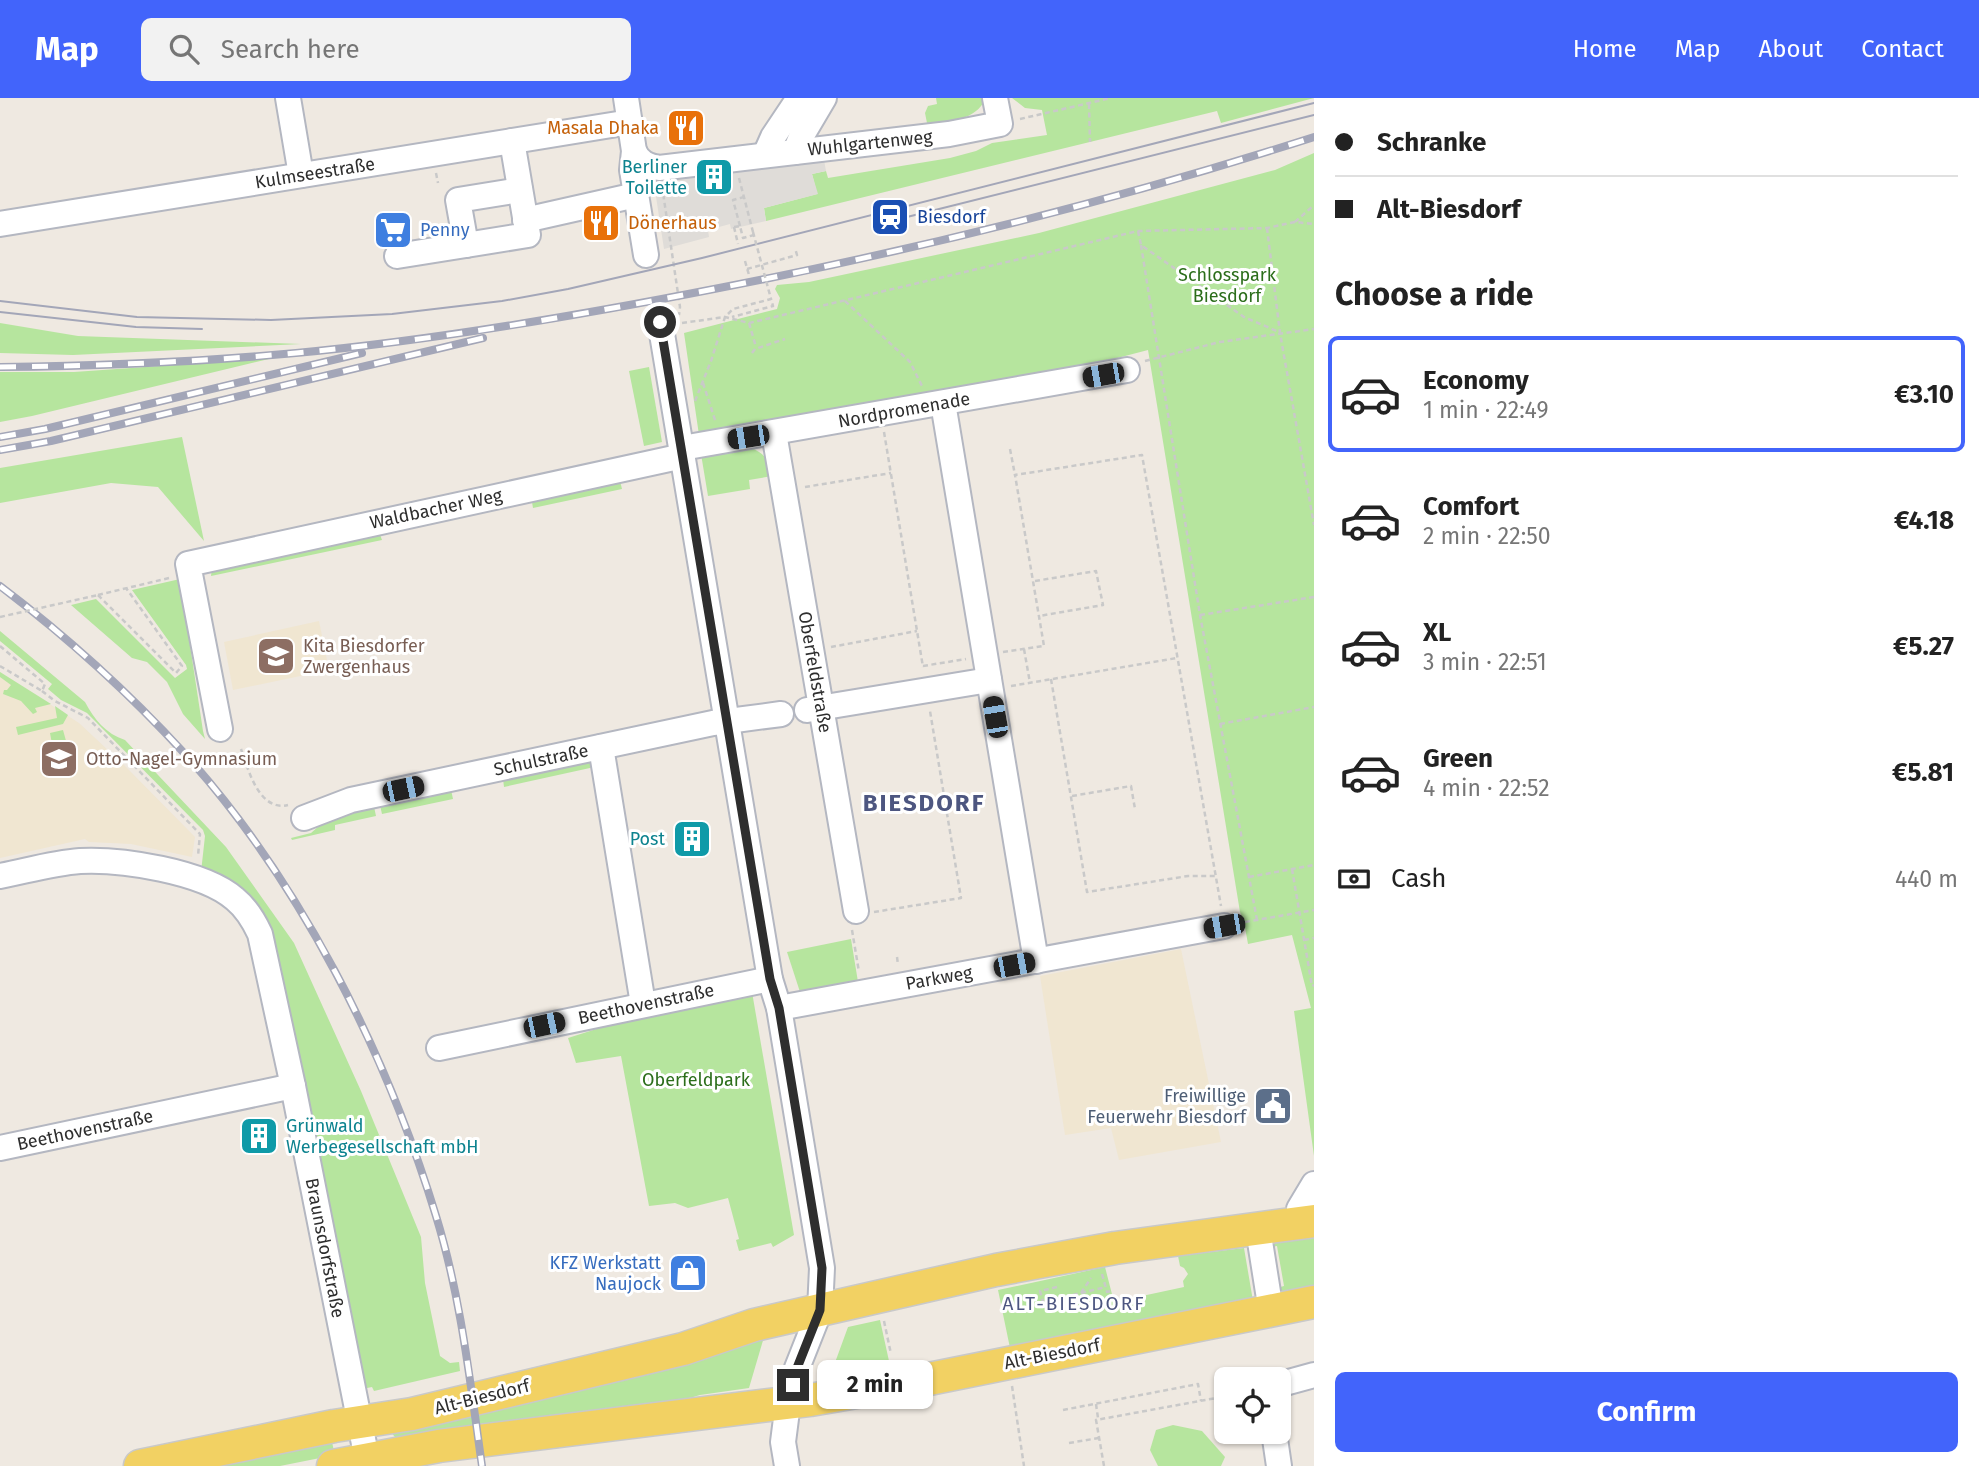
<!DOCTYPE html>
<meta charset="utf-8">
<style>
body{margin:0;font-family:"Fira Sans",sans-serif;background:#f2f2f2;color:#222;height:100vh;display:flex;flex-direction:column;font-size:26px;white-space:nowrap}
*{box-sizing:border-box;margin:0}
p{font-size:23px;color:#767676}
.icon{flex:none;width:38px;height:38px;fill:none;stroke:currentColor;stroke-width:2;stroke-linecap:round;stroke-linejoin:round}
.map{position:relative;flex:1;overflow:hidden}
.panel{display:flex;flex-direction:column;background:#fff;width:665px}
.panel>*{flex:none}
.guide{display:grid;align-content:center;height:154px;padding:0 21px;background:#fff}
.controls{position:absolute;left:1214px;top:1269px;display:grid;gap:14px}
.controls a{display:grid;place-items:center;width:77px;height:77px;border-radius:10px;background:#fff;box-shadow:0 2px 5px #0004;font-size:35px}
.end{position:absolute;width:32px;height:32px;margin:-16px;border:9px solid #2e2e2e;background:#fff;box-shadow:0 0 0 4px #fff}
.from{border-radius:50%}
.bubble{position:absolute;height:49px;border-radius:10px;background:#fff;box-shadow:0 2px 5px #0004;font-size:23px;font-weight:700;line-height:49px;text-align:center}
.car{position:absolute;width:21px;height:42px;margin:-21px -10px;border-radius:9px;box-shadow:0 0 5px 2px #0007;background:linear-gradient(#222 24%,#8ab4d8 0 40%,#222 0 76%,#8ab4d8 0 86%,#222 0)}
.guide b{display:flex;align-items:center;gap:24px;height:66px;font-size:26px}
.guide b+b{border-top:2px solid #e0e0e0}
.guide i{width:18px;height:18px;background:#222}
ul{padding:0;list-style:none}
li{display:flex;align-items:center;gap:21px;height:116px;margin:0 14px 10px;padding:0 7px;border:4px solid transparent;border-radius:10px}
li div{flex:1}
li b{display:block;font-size:26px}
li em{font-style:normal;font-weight:700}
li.active{border-color:#4264fb}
li>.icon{width:63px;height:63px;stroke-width:1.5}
h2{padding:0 21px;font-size:32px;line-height:84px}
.pay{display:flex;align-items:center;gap:18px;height:77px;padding:0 21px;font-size:26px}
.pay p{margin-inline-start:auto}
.button{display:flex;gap:14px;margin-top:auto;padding:14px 21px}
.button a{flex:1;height:80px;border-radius:10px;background:#4264fb;color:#fff;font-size:28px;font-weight:700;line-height:80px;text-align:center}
header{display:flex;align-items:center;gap:42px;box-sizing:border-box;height:98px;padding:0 35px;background:#4264fb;color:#fff}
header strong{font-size:33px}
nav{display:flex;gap:38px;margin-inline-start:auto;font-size:24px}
.search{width:490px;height:63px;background:#f2f2f2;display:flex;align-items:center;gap:18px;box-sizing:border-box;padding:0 24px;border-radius:10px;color:#767676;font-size:26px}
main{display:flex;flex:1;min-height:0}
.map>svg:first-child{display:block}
</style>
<header>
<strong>Map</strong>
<div class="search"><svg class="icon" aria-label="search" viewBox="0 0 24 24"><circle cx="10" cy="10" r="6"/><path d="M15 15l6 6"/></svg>Search here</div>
<nav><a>Home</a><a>Map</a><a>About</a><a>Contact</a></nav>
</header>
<main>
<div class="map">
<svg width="1314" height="1368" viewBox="0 0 1314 1368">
<rect width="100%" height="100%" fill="#efe9e1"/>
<g fill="#f0e6d1">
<polygon points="319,523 329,572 233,592 224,544"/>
<polygon points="0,574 79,625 125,668 195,739 192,759 131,746 89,744 85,741 0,760"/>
<polygon points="1181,851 1221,1044 1119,1062 1111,1030 1065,1037 1040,878"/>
</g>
<g fill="#b6e59e">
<path d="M936,0H986C975,24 950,22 927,25L925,15L928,8L937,6Z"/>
<polygon points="1012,0 1314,0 1221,25 1217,13 766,123 764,110 817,96 812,76 826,73 828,80 950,60 976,53 992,45 1047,37 1042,12 1025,10"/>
<polygon points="1314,55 1314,1058 1294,913 1311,910 1292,837 1248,846 1244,824 1240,814 1148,252 1037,281 699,337 684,235 777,211 780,200 775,191 777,187 809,184 1039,135 1275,72"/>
<polygon points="0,225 78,238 301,246 73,257 0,255"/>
<polygon points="273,260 32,318 0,324 0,274 74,274"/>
<polygon points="649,269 662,344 644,348 629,273"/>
<polygon points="182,339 204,443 158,389 111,385 0,405 0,370"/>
<path d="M751,350C766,356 769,363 772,378L749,382L750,391L708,398L701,356Z"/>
<polygon points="619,379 622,391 533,410 531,398"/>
<polygon points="378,431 382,442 211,478 212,470"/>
<polygon points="180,481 203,633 205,641 183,616 167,584 147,564 132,560 71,507 96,501 175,580 187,571 186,567 132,492"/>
<path d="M0,533L85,604C94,621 106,636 125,642L226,749L294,845L361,993L421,1139L425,1185L440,1258L450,1265L459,1264L460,1273L374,1293L372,1289L362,1291L273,847L201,774L205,738L203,732L87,615L61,602L48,591L52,586L0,543Z"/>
<polygon points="0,574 51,606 35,610 37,614 33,616 21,603 3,596 4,592 7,592 11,587 0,579"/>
<polygon points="55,608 68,617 63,626 18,637 16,629 57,620"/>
<polygon points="63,632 68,650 72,653 69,657 75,663 72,666 75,670 65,675 58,645 52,646 50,635"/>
<polygon points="588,657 599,668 504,689 503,681"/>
<polygon points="450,687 453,701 382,716 379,703"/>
<polygon points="373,704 376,718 335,727 335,732 292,742 291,740 311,735 334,715"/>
<polygon points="851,841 858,884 800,894 787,854"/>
<polygon points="752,894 794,1137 773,1149 771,1145 739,1153 736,1142 739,1141 728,1100 688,1110 675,1105 649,1108 621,958 576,965 568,940 609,927"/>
<polygon points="1314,1140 1314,1191 1282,1198 1273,1191 1284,1188 1277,1148 1266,1150 1266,1146"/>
<polygon points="1244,1150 1253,1203 1010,1250 998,1192 1105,1169 1114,1204 1184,1189 1183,1183 1188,1176 1184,1170 1180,1168 1178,1158"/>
<polygon points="880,1222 889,1263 895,1262 897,1272 830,1288 829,1281 848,1229"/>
<polygon points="764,1239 749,1290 700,1297 659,1309 399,1344 390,1333"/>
<polygon points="1173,1327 1202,1333 1225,1359 1221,1368 1158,1368 1150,1352 1156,1332"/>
<polygon points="330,1336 335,1357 280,1368 183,1368"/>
</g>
<polygon fill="#dfdcd8" points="824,62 826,73 812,76 818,96 764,110 766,123 731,131 730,126 708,132 709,139 664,151 653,79"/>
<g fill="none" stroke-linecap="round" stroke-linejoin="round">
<defs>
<g id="minor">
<polyline points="288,0 301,77"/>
<polyline points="626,0 634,53 632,72 646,157"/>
<path d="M634,53C639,64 647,68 659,70L949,36L1000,26L995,0"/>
<polyline points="795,54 801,39 824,0"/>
<polyline points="765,57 773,39 799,0"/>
<polyline points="525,122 636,97"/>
<polyline points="0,126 630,24"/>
<polyline points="466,147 458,102 520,92"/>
<polyline points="397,158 528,137 512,43"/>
<polyline points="660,224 770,881 779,910 822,1170 820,1212 797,1270 788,1305 783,1344 787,1368"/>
<polyline points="943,305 1036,863"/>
<polyline points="774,335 856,813"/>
<polyline points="682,350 1127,272"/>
<polyline points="807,612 989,582"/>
<polyline points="220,631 188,466 683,358"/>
<polyline points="601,649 643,906"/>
<polyline points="304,720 351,702 713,625 781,616"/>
<path d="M0,778C26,773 53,765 80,763C121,761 203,773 235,801C246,810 254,823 260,836L293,988L367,1361"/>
<polyline points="779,910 1224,828"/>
<polyline points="439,950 770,881"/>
<polyline points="0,1050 293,988"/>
<polyline points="1300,1125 1299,1111 1314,1086"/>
<polyline points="1258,1131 1271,1213"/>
<polyline points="1279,1290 1285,1285 1314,1277"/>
<polyline points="1274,1334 1279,1368"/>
</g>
<g id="major">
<polyline points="140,1368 334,1328 412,1316 683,1251 754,1227 996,1172 1115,1150 1314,1123"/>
<polyline points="333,1368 439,1348 810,1302 909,1285 1314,1204"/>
</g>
</defs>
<use href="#minor" stroke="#b4b7c1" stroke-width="28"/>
<use href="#major" stroke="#c9c9c9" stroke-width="35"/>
<g stroke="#c9c9c9" stroke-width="2.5" stroke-dasharray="5 3.5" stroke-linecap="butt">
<polyline points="1089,6 1090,44"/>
<polyline points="1020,21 1111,0"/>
<polyline points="436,75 438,85"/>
<polyline points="739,80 753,134"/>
<polyline points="662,88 680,209 679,217"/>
<polyline points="1295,124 1314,107"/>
<polyline points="740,128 733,102 744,99"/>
<polyline points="734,129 740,128 743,140 754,137"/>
<polyline points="734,129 738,146"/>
<polyline points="1267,130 1280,235 1314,427"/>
<polyline points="1138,133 1141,147 1244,219 1279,234"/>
<polyline points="1141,147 1200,517 1257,822"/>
<polyline points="745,163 749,177"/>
<polyline points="747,171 797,157 795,150"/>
<polyline points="845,203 910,264 922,288"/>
<polyline points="682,225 725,219 749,225 1138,133 1267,130 1295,124 1314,126"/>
<polyline points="749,225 756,249"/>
<polyline points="752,255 755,251 785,241"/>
<polyline points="1145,263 1220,244 1314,231"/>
<polyline points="703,285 716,325"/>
<polyline points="695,303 711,263 725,219 733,211 771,201 773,208 732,219"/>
<polyline points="884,334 923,569"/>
<polyline points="1010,351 1015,377"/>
<polyline points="805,389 891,375"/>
<polyline points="1035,483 1096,473 1103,507 1039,518"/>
<polyline points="98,497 176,575 182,568 126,490"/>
<polyline points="98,497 169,480"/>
<polyline points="1200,517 1314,499"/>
<polyline points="0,548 45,586 42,593 0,568"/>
<polyline points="831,549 917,533"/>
<polyline points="1024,551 1030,585"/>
<polyline points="1003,554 1044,548 1015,377 1142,357 1221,808"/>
<polyline points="923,568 966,561"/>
<polyline points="1051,581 1087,794 1188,778 1216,778"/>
<polyline points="1011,588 1177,560"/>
<polyline points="42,593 55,603 88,620 200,736 198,758"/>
<polyline points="1220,626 1314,609"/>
<path d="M241,651C248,671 259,714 288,707"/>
<polyline points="1072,698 1131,688 1135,711"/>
<polyline points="1292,771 1312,888 1314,887"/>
<polyline points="1249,779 1314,767"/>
<polyline points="874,814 961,800 930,613"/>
<polyline points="1245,824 1314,812"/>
<polyline points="852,832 859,874"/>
<polyline points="1304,842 1314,840"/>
<polyline points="897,859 898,867"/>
<polyline points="1102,1176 1107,1194 1111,1193"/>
<polyline points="1057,1189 1040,1193 1043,1204 1081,1195 1091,1180"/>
<polyline points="1081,1195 1106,1189"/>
<polyline points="884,1223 891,1256"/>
<polyline points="1012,1288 1024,1368"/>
<polyline points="1096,1306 1098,1320"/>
<polyline points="1063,1312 1198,1286 1201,1303"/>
<polyline points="1069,1345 1099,1340"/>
<polyline points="1104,1368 1096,1322 1227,1298"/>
</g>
<use href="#minor" stroke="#fff" stroke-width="24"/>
<use href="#major" stroke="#f2d163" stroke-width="32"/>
<g stroke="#a3a6b8" stroke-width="2">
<polyline points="887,124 1314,17"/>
<polyline points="0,203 137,219 271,222 392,216 502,203 568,191 702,160 1314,5"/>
<polyline points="0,214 136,229 202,231"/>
</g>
<defs>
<g id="rail">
<path d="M0,269C99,268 197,264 296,255C436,242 576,218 714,191C917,152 1117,102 1314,39"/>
<polyline points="0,339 45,331 362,255"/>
<polyline points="0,352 51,343 483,240"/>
<path d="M0,488C66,538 128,594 184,655C300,783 386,954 436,1118C461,1199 470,1284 482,1368"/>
</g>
</defs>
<use href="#rail" stroke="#a3a6b8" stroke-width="8"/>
<use href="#rail" stroke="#fff" stroke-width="5" stroke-dasharray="16" stroke-linecap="butt"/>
<g stroke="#c9c9c9" stroke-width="2.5" stroke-dasharray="5 3.5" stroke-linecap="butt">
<polyline points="753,134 771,201"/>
<polyline points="0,519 98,497"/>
</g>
</g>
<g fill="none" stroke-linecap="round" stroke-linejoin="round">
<polyline stroke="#2e2e2e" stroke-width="9" points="660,224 770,881 779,910 822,1170 820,1212 797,1270 793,1287"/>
</g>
<defs>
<symbol id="restaurant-square" viewBox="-11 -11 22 22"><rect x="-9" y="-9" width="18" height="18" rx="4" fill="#e8710a" stroke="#fff"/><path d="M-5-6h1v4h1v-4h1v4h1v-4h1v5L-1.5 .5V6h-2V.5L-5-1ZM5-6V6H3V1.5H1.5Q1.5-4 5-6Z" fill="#fff"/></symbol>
<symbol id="building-square" viewBox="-11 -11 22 22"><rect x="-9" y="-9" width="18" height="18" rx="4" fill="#0f9aa8" stroke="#fff"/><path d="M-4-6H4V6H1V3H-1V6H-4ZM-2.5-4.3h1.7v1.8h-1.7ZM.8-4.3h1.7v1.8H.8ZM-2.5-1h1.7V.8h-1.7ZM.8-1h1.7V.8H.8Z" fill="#fff"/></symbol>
<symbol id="station-square" viewBox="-11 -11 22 22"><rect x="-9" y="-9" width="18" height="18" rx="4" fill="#1a4fb4" stroke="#fff"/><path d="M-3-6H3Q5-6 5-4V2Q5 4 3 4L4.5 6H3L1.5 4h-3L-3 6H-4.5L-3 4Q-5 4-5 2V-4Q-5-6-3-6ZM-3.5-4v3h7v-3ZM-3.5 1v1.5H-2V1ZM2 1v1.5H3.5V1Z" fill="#fff"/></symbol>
<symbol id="supermarket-square" viewBox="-11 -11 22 22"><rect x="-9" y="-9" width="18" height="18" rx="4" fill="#3f7fe0" stroke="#fff"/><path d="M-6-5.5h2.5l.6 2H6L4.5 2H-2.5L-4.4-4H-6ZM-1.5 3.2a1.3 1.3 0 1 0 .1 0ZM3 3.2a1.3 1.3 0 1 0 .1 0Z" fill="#fff"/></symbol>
<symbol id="school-square" viewBox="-11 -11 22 22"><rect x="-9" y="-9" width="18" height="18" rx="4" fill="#8d6e63" stroke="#fff"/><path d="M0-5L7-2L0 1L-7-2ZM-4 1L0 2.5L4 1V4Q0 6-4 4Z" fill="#fff"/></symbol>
<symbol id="civic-square" viewBox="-11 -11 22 22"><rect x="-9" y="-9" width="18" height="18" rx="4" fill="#5c6f8a" stroke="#fff"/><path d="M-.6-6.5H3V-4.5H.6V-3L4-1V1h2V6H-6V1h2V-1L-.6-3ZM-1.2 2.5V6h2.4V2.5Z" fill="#fff"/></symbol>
<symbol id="shop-square" viewBox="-11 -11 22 22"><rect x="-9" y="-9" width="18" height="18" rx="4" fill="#3f7fe0" stroke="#fff"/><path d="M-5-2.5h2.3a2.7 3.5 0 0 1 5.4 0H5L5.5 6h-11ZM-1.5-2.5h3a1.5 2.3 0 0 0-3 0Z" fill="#fff"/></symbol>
</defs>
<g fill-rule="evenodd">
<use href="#restaurant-square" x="664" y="8" width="44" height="44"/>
<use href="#building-square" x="692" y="57" width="44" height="44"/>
<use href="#station-square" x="868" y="97" width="44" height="44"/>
<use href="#restaurant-square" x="579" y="103" width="44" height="44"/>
<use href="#supermarket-square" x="371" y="110" width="44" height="44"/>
<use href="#school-square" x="254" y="536" width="44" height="44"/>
<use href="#school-square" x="37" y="639" width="44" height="44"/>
<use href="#building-square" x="670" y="719" width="44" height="44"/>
<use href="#civic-square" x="1251" y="986" width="44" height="44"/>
<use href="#building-square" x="237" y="1016" width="44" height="44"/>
<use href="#shop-square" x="666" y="1153" width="44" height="44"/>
</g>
<g text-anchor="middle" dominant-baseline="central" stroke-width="6" stroke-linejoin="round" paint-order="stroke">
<g font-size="18" fill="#c56008" stroke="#fff" text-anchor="end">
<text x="659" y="30">Masala Dhaka</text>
<text x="628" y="125" text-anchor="start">Dönerhaus</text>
</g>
<g font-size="18" fill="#2e2e2e" stroke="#fff">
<text transform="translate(870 45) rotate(-6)">Wuhlgartenweg</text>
<text transform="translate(315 75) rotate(-9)">Kulmseestraße</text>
<text transform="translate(904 312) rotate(-10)">Nordpromenade</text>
<text transform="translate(436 411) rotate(-12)">Waldbacher Weg</text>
<text transform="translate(815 574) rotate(80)">Oberfeldstraße</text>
<text transform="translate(541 662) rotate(-12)">Schulstraße</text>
<text transform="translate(939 880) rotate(-10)">Parkweg</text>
<text transform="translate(646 906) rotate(-12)">Beethovenstraße</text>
<text transform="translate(85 1032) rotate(-12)">Beethovenstraße</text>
<text transform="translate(325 1150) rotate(79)">Braunsdorfstraße</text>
<text transform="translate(1052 1256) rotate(-11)">Alt-Biesdorf</text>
<text transform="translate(482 1299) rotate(-14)">Alt-Biesdorf</text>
</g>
<g font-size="18" fill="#0d838f" stroke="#fff" text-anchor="end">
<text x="687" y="69">Berliner<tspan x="687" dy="21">Toilette</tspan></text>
<text x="665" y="741">Post</text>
<text x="286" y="1028" text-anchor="start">Grünwald<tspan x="286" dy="21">Werbegesellschaft mbH</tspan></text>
</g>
<g font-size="18" fill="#164399" stroke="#fff" text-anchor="start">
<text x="917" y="119">Biesdorf</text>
</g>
<g font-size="18" fill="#366cbe" stroke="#fff" text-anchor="start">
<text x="420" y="132">Penny</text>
<text x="661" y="1165" text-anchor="end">KFZ Werkstatt<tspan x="661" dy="21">Naujock</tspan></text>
</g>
<g font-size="18" fill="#2c6e1b" stroke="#fff">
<text x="1227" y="177">Schlosspark<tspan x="1227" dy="21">Biesdorf</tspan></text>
<text x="696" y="982">Oberfeldpark</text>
</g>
<g font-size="18" fill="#785e54" stroke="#fff" text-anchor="start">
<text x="303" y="548">Kita Biesdorfer<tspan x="303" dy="21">Zwergenhaus</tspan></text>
<text x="86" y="661">Otto-Nagel-Gymnasium</text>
</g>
<g font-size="18" fill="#4e5e75" stroke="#fff" text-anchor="end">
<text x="1246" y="998">Freiwillige<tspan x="1246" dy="21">Feuerwehr Biesdorf</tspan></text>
</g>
<g font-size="19" letter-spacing="2" fill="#4d5680" stroke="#fff">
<text x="1074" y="1205">ALT-BIESDORF</text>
</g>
<g font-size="24" font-weight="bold" letter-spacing="2" fill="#4d5680" stroke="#fff">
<text x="924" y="705">BIESDORF</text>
</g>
</g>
</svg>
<div class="controls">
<a><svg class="icon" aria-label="locate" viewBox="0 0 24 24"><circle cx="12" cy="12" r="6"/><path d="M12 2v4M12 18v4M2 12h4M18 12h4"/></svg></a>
</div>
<i class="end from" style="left:660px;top:224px"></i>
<i class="end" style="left:793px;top:1287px"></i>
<div class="bubble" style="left:817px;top:1262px;width:116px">2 min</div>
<i class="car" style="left:1103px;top:277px;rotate:260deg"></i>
<i class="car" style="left:748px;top:339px;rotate:261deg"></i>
<i class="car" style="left:995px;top:619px;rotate:350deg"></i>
<i class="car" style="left:403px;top:691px;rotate:78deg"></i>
<i class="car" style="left:1224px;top:828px;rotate:260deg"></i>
<i class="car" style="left:1014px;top:867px;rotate:79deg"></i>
<i class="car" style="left:544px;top:927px;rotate:78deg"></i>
</div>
<section class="panel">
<div class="guide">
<b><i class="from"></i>Schranke</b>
<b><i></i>Alt-Biesdorf</b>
</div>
<h2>Choose a ride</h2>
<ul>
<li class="active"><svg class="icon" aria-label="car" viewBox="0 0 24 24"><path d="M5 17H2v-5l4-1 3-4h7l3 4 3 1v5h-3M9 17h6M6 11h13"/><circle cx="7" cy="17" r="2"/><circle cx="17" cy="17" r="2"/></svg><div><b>Economy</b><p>1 min · 22:49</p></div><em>€3.10</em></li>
<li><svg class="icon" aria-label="car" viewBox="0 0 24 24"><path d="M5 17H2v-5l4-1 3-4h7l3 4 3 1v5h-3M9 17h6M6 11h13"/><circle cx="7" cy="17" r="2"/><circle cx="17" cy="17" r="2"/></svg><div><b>Comfort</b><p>2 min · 22:50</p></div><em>€4.18</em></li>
<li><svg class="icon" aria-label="car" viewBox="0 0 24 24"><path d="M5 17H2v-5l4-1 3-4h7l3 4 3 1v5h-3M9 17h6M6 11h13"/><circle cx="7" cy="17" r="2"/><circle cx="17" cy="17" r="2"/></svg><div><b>XL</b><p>3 min · 22:51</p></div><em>€5.27</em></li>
<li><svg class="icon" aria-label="car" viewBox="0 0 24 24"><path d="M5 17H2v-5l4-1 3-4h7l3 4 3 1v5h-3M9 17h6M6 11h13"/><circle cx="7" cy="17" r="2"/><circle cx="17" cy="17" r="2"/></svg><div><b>Green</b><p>4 min · 22:52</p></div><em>€5.81</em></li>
</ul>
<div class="pay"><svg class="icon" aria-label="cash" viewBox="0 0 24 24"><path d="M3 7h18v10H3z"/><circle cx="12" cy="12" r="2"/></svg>Cash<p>440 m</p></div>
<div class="button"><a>Confirm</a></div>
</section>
</main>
